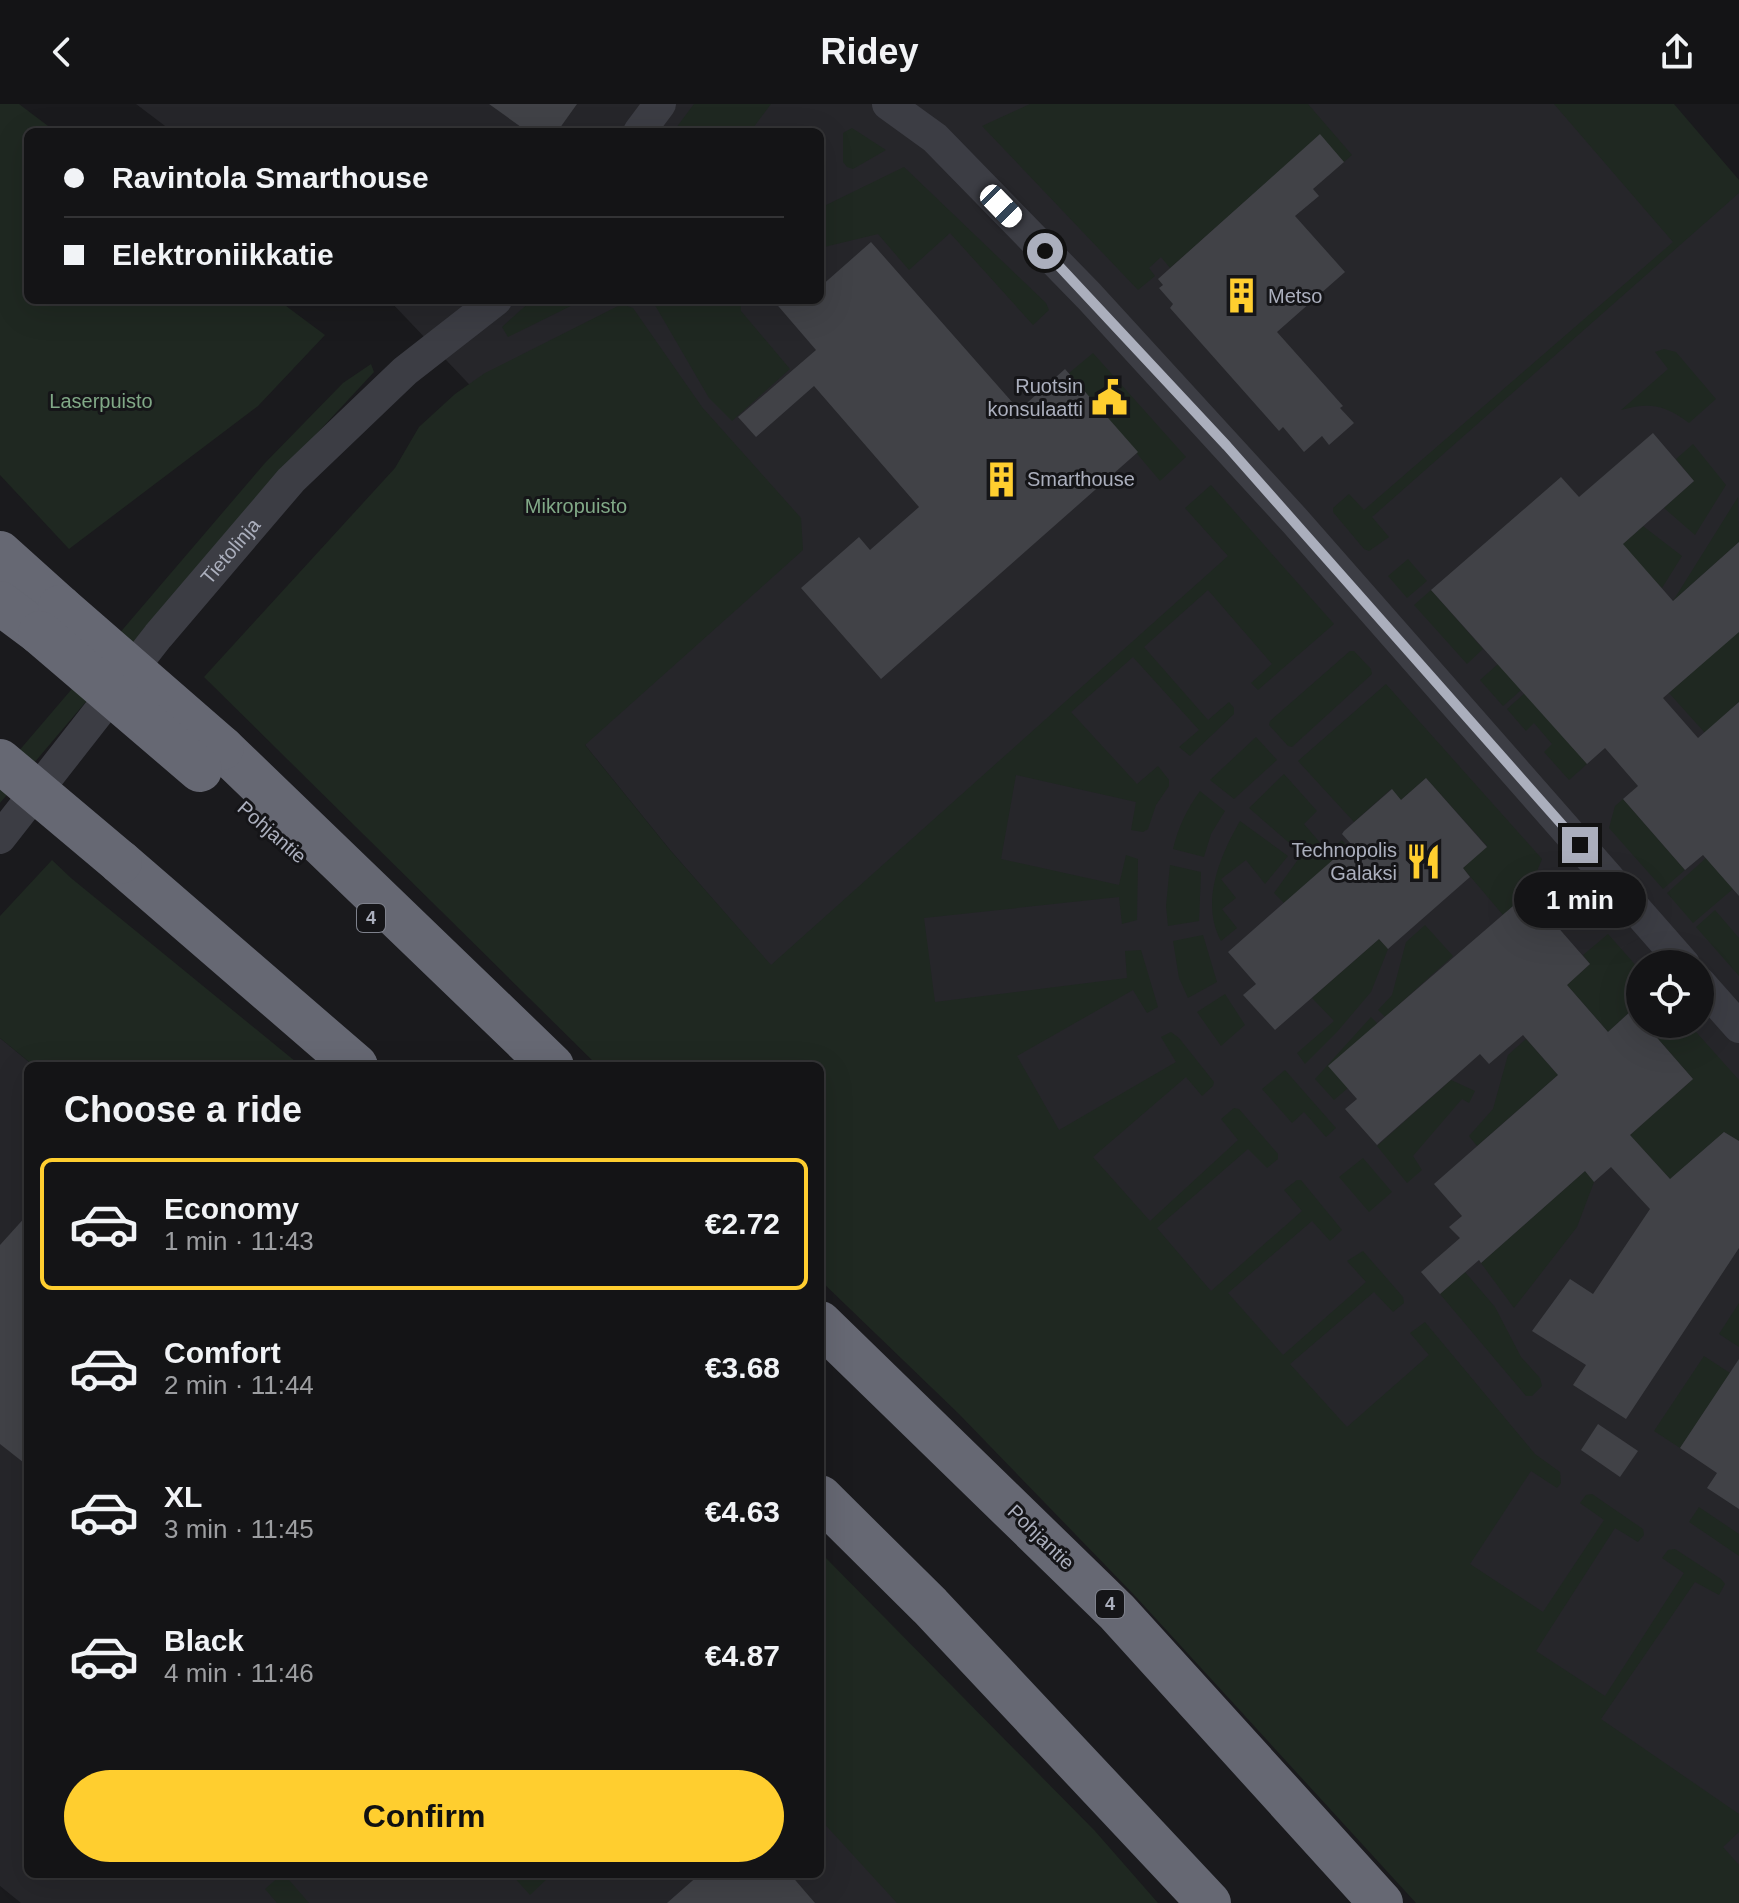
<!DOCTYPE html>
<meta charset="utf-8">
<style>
body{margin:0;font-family:Helvetica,sans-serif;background:#212123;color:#f1f3f6;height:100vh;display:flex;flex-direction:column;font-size:30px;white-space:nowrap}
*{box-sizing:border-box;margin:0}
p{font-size:26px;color:#9d9ea1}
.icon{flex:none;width:44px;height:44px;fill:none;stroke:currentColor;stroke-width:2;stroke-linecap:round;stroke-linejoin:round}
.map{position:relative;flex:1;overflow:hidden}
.details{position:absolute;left:24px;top:958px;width:800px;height:816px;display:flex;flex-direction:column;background:#141416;border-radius:12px;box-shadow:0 8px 32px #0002,0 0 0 2px #333335}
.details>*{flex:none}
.guide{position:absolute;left:24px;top:24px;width:800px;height:176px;border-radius:12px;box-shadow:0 8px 32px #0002,0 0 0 2px #333335;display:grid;align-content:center;height:176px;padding:0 40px;background:#141416}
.buttons{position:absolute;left:1626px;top:846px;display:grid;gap:16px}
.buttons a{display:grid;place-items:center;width:88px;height:88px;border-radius:50%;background:#141416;box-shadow:0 8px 32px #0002,0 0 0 2px #333335;font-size:40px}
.end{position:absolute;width:36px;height:36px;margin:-18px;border:10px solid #abafbd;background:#111;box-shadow:0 0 0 4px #111}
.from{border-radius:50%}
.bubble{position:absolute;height:56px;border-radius:28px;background:#141416;box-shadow:0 8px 32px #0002,0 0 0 2px #333335;font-size:26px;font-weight:700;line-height:56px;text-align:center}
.car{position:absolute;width:24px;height:48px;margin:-24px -12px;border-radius:10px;box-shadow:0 0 6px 2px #0007;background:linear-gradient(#fff 24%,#345 0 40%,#fff 0 76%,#345 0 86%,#fff 0)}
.guide b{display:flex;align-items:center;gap:28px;height:76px;font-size:30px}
.guide b+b{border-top:2px solid #333335}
.guide i{width:20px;height:20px;background:#f1f3f6}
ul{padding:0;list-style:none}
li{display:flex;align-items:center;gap:24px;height:132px;margin:0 16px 12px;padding:0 24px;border:4px solid transparent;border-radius:12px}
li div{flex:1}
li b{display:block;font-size:30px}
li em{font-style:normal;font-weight:700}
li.current{border-color:#ffce2f}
li>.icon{width:72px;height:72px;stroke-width:1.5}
h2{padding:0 40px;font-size:36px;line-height:96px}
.action{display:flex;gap:16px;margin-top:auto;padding:16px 40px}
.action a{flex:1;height:92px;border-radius:48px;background:#ffce2f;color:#111;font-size:32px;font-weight:700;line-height:92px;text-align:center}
header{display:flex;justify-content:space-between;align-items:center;height:104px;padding:0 40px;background:#141416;font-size:36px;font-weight:700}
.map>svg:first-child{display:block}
</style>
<header><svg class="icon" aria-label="back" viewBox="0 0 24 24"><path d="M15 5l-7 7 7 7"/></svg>Ridey<svg class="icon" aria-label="share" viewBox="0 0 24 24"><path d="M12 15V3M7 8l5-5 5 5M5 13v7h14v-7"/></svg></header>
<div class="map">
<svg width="1739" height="1799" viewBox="0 0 1739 1799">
<rect width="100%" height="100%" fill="#1a1a1d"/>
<g fill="#26262a" fill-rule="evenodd">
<path d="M136,0H1665L1739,81V1791L1346,1335L854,830L941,762L1062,615L1082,585L771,862L670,746L585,641L678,500L389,196H820V28H173ZM1640,860H1700V920H1640Z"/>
<polygon points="0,934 34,962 28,962 28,1770 820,1770 820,1682 942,1799 21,1799 0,1782"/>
</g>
<g fill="#1f2821">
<polygon points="0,0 19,0 56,28 28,28 28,196 278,196 325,231 258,302 69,445 0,371"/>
<polygon points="694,0 771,0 750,28 673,28"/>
<polygon points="1030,0 1308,0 1352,51 1344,58 1320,31 1170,164 1161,153 1149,164 1155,172 1138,186 982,22"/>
<polygon points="1554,0 1674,0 1739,76 1739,89 1372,413 1389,433 1369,447 1364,445 1333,408 1333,404 1349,390 1364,406 1673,138"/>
<polygon points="852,24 886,46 853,65 847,63 843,58 843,29"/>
<polygon points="904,63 1046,199 1049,206 1033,221 950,129 909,166 878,130 820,144 820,104"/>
<polygon points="532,196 583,196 508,233 502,223"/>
<polygon points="652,196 741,196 741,207 790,265 732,317 709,294"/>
<polygon points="622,200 633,204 702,303 801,414 803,446 585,641 670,746 771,861 1228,452 1185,404 1211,381 1334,520 1258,586 1251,579 1272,560 1208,486 1144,543 1208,616 1229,598 1234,604 1234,610 1190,652 1179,643 1199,626 1133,553 1071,608 1137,680 1158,662 1169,676 1169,682 1156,701 1148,725 1143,728 1131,726 1136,698 1016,671 1001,755 1119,781 1126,751 1138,755 1137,816 1122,820 1119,793 924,814 935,898 1127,874 1125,847 1141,846 1158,903 1147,909 1133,886 1017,952 1059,1026 1176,958 1161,933 1171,928 1179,934 1214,978 1213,982 1202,992 1186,973 1093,1053 1150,1117 1238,1036 1221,1015 1234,1004 1239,1005 1278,1050 1278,1055 1267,1064 1248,1045 1157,1124 1211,1187 1302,1107 1284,1086 1297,1076 1301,1076 1342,1126 1330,1137 1312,1117 1228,1189 1283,1251 1366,1178 1347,1157 1363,1147 1403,1193 1404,1199 1393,1208 1374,1188 1290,1260 1347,1323 1429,1251 1410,1229 1425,1218 1535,1350 1560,1368 1561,1379 1557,1384 1531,1367 1470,1460 1543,1508 1604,1416 1580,1399 1586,1391 1592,1390 1643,1425 1644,1431 1638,1438 1615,1424 1536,1547 1605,1592 1684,1469 1662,1454 1668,1446 1675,1445 1721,1475 1725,1480 1719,1491 1695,1478 1601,1615 1739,1710 1739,1728 1723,1743 1739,1761 1739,1799 1416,1799 1137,1494 959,1310 820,1176 820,962 598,962 204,573 395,364 419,323 455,290 485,269"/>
<path d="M1664,245L1676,248L1716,295L1689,319C1665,301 1650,298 1621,306L1668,265L1655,248Z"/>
<polygon points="1093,249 1186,353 1160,377 1069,269"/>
<polygon points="371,260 374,268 281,368 0,699 0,669 265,359 343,279"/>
<polygon points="1693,340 1726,381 1695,431 1664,404 1694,377 1676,355"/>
<polygon points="1738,393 1739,438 1673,497"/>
<polygon points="1643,422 1682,452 1662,484 1654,476 1574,483"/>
<polygon points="1408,455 1427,477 1407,494 1388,472"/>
<polygon points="1431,486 1483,545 1467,560 1414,501"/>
<polygon points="1739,527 1739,598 1705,629 1669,589"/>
<polygon points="1515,545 1538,571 1503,602 1480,576"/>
<polygon points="1350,547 1354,547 1371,565 1372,570 1292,643 1288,642 1269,621 1270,617"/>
<polygon points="1386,580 1542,755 1528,789 1503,811 1463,764 1487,742 1426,674 1401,696 1391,685 1354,718 1298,657"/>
<polygon points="1525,589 1587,660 1569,676 1544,648 1552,640 1534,619 1526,627 1507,605"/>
<polygon points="1256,633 1277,656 1234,695 1210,676"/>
<polygon points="1284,670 1317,707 1304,720 1328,748 1342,736 1348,743 1284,799 1274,789 1302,750 1249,704"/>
<path d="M1200,687L1225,707L1211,730L1204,753L1173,745C1178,723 1187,705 1200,687Z"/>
<polygon points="1623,695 1685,766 1663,785 1609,724 1615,702"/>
<path d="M1240,717L1288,752L1265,780L1246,756L1221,775L1236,794L1222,805L1237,824L1221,837C1200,798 1220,752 1240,717Z"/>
<polygon points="1706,754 1733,785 1693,819 1667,789"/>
<polygon points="52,756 71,774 301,962 34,962 0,934 0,812"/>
<polygon points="1170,761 1201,768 1199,817 1168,822 1166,802"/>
<polygon points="1715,806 1739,834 1739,872 1696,823"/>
<polygon points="1425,821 1453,852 1385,913 1378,906 1392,891 1406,838"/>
<polygon points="1608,830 1640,866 1640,915 1632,906 1608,928 1567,881 1590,860 1583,851"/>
<polygon points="1203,831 1217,878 1188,894 1179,874 1173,837"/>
<polygon points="1379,835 1388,845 1371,888 1337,928 1305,960 1297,949 1334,917 1312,894"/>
<polygon points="1225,890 1245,921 1221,942 1197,908"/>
<polygon points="1371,913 1377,919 1348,984 1334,996 1315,975"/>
<polygon points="1645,920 1689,920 1739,976 1739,1037 1724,1028 1670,1075 1630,1031 1693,975"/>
<polygon points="1526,935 1558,971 1477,1042 1469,1032 1493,1005 1508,951"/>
<polygon points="1285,966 1336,1024 1326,1033 1304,1008 1292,1019 1262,985"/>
<polygon points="1451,976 1475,987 1469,999 1462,995 1413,1052 1422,1066 1407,1079 1377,1042"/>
<polygon points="1363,1054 1392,1088 1369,1108 1339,1073"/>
<polygon points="1585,1067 1594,1078 1577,1123 1514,1204 1481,1159"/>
<polygon points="1465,1168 1495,1203 1521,1253 1540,1274 1542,1282 1532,1292 1526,1292 1440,1190"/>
<polygon points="1739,1199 1739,1243 1719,1230"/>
<polygon points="1704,1252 1730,1269 1680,1344 1654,1327"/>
<polygon points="1699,1403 1739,1430 1739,1452 1689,1418"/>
<polygon points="820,1448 1095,1727 1158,1799 897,1799 820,1715"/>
<polygon points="282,1770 284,1770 309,1799 277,1799 265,1785"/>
<polygon points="511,1770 544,1770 548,1774 530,1791"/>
</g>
<g fill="#414247">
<polygon points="489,0 577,0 557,28 528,28"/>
<polygon points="1320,30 1344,58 1313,85 1319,92 1295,112 1345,168 1277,228 1343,302 1340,304 1354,319 1329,341 1322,332 1304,348 1283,323 1279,327 1170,204 1173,200 1159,184 1163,181 1158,175"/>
<polygon points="871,138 1019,306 1065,265 1138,348 881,575 801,484 859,433 870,446 919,403 814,282 756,333 738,313 816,246 773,196 820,196 820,183"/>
<polygon points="1653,329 1694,377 1623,440 1673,497 1739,438 1739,528 1663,594 1698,634 1739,598 1739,792 1703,751 1685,766 1623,695 1638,682 1605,644 1587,660 1431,486 1561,373 1579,393"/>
<polygon points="1426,674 1487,743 1463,764 1470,773 1388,845 1379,835 1275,926 1243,891 1256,880 1228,848 1351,740 1342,730 1344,727 1392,685 1401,696"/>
<polygon points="1528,789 1590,860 1567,881 1608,928 1632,906 1640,915 1640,920 1645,920 1693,975 1630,1031 1670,1075 1724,1028 1739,1037 1739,1144 1626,1315 1573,1281 1586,1261 1532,1227 1570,1175 1593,1190 1650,1105 1611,1063 1594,1078 1585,1067 1481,1159 1479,1156 1440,1190 1421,1168 1460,1134 1449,1123 1462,1112 1434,1080 1558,971 1523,931 1489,960 1480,950 1377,1041 1345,1005 1357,995 1328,962"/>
<polygon points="28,1110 28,1362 0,1340 0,1141"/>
<polygon points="1739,1255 1739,1405 1707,1384 1717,1369 1680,1344"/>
<polygon points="1598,1320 1638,1347 1620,1373 1581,1346"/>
<polygon points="700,1770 790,1770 815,1799 667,1799"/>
</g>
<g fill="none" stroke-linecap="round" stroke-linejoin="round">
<g stroke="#3c3d44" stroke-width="32">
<polyline points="888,0 935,34 1089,192 1295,417 1684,860"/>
<polyline points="639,28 660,0"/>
<path id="s1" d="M0,734L158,532L291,376L405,267L496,196"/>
<polyline points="1700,879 1739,923"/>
</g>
<g stroke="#666873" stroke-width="44">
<polyline points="0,449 60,503"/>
<polyline points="0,499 40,529"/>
<polyline points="222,644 552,962"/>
<polyline points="120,758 356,962"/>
<polyline points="820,1219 1117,1508 1381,1799"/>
<polyline points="820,1393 930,1502 1209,1799"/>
</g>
<g stroke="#666873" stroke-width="44">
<polyline points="60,503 222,644"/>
<polyline points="40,529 200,666"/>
<polyline points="0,657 120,758"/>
</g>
</g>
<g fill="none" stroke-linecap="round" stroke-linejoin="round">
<polyline stroke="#abafbd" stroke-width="10" points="1045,147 1227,342 1580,741"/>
</g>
<defs>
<symbol id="building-bare" viewBox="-9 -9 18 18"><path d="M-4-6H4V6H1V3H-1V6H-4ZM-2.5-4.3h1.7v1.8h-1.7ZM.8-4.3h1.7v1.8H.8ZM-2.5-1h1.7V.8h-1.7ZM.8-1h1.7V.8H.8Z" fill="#ffce2f" stroke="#151518" stroke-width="2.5" paint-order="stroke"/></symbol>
<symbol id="civic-bare" viewBox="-9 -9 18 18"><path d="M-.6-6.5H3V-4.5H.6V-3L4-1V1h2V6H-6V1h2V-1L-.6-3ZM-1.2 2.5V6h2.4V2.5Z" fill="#ffce2f" stroke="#151518" stroke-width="2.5" paint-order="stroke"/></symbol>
<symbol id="restaurant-bare" viewBox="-9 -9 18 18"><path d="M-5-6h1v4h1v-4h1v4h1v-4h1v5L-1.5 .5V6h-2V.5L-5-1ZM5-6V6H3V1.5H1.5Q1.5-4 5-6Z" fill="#ffce2f" stroke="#151518" stroke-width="2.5" paint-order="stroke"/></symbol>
</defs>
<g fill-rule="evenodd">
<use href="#building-bare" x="1216" y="166" width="51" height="51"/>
<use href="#civic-bare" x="1084" y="268" width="51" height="51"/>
<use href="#building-bare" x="976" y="350" width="51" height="51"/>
<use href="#restaurant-bare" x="1398" y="732" width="51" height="51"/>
</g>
<g text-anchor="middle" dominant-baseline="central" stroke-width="6" stroke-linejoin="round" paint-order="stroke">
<g fill="#151518" stroke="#7e818c" stroke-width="2">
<rect x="357" y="800" width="28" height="28" rx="6"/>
<rect x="1096" y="1486" width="28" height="28" rx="6"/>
</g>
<g font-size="18" font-weight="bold" fill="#abafbd">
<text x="371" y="814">4</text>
<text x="1110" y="1500">4</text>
</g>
<g font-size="20" fill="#abafbd" stroke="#151518" text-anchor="start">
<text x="1268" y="192">Metso</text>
<text x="1083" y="282" text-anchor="end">Ruotsin<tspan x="1083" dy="23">konsulaatti</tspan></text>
<text x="1027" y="375">Smarthouse</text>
<text x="1397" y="746" text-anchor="end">Technopolis<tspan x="1397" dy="23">Galaksi</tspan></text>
</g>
<g font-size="20" fill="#81a987" stroke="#151518">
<text x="101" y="297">Laserpuisto</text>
<text x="576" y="402">Mikropuisto</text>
</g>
<g font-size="20" fill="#abafbd" stroke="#151518">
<text stroke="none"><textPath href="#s1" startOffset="368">Tietolinja</textPath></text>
<text transform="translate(272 728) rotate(41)">Pohjantie</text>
<text transform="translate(1041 1433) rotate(44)">Pohjantie</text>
</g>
</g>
</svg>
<div class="buttons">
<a><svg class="icon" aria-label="locate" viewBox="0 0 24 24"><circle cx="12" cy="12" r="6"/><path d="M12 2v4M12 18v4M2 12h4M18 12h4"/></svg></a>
</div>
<i class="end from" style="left:1045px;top:147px"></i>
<i class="end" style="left:1580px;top:741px"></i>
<div class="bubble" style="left:1514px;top:768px;width:132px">1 min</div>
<i class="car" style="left:1001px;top:102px;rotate:136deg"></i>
<div class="guide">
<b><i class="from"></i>Ravintola Smarthouse</b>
<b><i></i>Elektroniikkatie</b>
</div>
<section class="details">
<h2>Choose a ride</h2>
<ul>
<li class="current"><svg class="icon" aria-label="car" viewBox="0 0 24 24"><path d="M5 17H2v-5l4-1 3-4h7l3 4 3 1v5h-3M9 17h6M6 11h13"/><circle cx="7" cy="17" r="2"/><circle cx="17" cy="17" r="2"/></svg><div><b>Economy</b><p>1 min · 11:43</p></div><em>€2.72</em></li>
<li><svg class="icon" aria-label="car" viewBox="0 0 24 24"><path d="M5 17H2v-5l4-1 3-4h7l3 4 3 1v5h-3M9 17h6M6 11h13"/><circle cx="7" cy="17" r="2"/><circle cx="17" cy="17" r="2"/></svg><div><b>Comfort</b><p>2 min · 11:44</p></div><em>€3.68</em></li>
<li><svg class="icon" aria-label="car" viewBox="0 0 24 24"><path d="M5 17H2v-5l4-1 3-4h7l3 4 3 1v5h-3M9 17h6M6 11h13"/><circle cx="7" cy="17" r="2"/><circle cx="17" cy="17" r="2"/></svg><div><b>XL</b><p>3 min · 11:45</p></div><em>€4.63</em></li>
<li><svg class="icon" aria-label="car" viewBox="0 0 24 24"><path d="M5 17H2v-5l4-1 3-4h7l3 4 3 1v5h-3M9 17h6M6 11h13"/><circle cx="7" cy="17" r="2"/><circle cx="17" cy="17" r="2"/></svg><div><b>Black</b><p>4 min · 11:46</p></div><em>€4.87</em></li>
</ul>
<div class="action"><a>Confirm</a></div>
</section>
</div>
